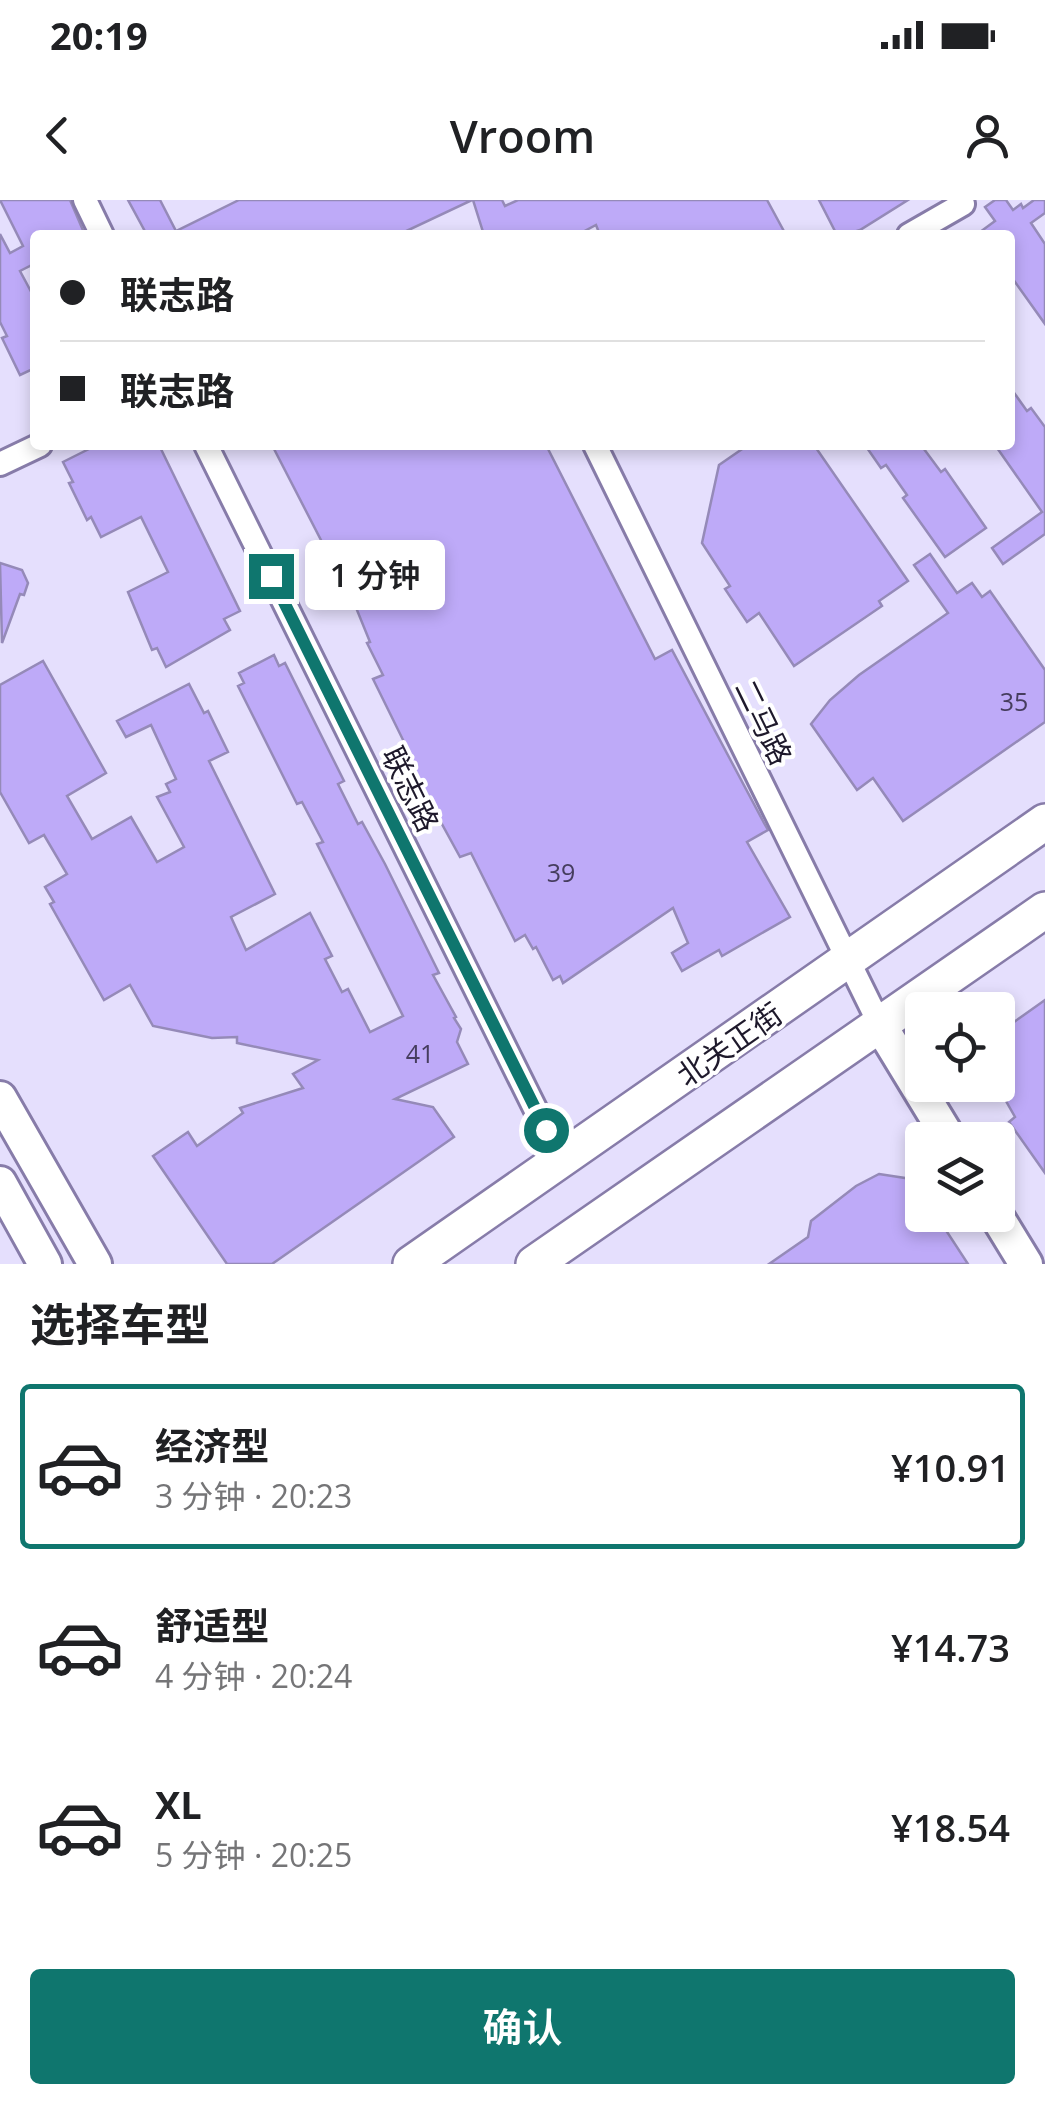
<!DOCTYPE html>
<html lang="zh">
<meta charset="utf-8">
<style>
body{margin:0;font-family:"Open Sans","Noto Sans SC",sans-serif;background:#f2f2f2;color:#202124;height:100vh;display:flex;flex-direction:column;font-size:38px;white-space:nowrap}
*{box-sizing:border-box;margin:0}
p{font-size:32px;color:#757577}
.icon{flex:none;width:55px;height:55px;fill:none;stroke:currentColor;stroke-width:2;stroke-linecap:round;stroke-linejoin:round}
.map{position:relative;height:1064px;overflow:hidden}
.side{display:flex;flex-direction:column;background:#fff;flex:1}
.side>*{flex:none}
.banner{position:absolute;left:30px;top:30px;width:985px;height:220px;border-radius:10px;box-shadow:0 5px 15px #0003;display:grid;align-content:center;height:220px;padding:0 30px;background:#fff}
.fabs{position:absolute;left:905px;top:792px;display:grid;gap:20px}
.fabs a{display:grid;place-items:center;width:110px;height:110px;border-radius:10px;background:#fff;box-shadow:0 5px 15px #0003;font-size:50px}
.end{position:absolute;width:45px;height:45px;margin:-22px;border:12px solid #0f766e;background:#fff;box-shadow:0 0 0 5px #fff}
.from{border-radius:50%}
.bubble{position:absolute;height:70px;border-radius:10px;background:#fff;box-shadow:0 5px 15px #0003;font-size:32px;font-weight:600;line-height:70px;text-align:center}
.banner b{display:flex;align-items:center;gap:35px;height:95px;font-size:38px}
.banner b+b{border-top:2px solid #e0e0e0}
.banner i{width:25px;height:25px;background:#202124}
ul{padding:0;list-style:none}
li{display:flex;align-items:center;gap:30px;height:165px;margin:0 20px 15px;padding:0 10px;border:5px solid transparent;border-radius:10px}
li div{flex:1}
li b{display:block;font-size:38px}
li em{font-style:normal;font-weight:600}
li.on{border-color:#0f766e}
li>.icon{width:90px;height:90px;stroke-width:1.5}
h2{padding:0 30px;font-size:45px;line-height:120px}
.action{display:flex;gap:20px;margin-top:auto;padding:20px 30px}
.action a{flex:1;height:115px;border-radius:10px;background:#0f766e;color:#fff;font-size:40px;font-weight:600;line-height:115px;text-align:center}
.status{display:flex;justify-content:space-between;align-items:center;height:70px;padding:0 50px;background:#fff;direction:ltr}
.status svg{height:28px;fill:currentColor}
header{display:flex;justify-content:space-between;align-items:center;height:130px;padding:0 30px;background:#fff;font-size:45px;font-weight:600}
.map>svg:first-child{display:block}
</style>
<div class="status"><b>20:19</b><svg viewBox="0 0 49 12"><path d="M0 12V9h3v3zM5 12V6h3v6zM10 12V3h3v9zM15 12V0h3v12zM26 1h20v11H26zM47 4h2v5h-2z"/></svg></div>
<header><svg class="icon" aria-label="back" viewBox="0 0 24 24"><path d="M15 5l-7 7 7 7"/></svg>Vroom<svg class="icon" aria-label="person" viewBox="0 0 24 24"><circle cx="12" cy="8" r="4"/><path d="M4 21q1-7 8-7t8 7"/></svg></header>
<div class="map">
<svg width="1045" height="1064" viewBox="0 0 1045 1064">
<rect width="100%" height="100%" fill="#e5dffd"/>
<g fill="#beaaf8" stroke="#958ab8" stroke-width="2.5">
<polygon points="0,0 70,0 85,35 35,35 35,71 32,65 20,71 35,99 35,168 20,175 2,138 7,136 0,122 0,34 10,53 23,46"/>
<polygon points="128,0 160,0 176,31 239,0 472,0 398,35 147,35"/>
<polygon points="473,0 502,0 505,6 518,0 767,0 786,35 600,35 596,25 577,35 484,35"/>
<polygon points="819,0 908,0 860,30 844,35 837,35"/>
<polygon points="995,0 1006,0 1013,10 1021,4 1023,8 1034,0 1045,0 1045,13 1031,23 1045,44 1045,124 1010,75 1010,35 976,35 995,21 985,7"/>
<polygon points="1010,187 1027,211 1031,208 1045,227 1045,334 1003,364 992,348 1042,312 995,245 1010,245"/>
<polygon points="97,245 159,245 240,411 224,419 230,430 166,467 157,448 152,450 128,392 168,372 141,317 101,337 91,317 87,320 69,283 73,282 63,262"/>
<polygon points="272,245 546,245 655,459 672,450 764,623 768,630 747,642 790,717 722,756 719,750 682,771 672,753 688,743 673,708 563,783 560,776 553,780 536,747 533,749 525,735 515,741 471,653 460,657 438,617 434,619 402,555 409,552 373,479 383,475 367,443 370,442 357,410"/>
<polygon points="748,245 814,245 908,381 879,401 882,406 794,466 759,413 747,422 725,389 730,386 702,343 719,265"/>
<polygon points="865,245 921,245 941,272 945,269 986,328 945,357 903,298 907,295 886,265 881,268"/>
<polygon points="930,354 957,393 972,383 982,397 990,391 1045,470 1045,522 903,621 873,578 857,590 811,524 830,500 859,475 948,413 914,365"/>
<polygon points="0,363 22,370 28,383 24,395 20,394 2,443"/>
<polygon points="274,455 279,466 285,463 344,581 338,584 358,624 362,622 385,664 439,773 433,775 456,817 454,818 461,829 457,842 468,864 395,899 433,907 454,937 272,1064 227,1064 153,956 188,932 197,946 243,913 240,908 303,888 293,874 318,860 237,843 237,837 212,838 153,826 130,785 104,800 50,704 54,702 45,687 67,674 44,635 29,643 0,592 0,485 43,461 106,573 67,596 92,639 131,617 157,662 184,647 157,597 170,592 166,584 176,579 151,525 126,537 117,521 189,484 204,513 208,511 228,552 209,561 275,694 231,717 246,750 310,713 332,756 325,759 342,792 348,789 370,832 403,816 317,644 323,642 302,602 297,604 238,486 244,483 239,473"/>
<polygon points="1045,800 1045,973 1009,922 1015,917 998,887 998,842 1014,822"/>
<polygon points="879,974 905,978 913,983 922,997 922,1015 936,1015 968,1064 769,1064 808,1037 811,1021 856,986"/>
</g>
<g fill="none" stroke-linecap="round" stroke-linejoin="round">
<defs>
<g id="street">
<polyline points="85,0 102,35"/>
<polyline points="909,35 963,4 961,0"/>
<polyline points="206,245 561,961"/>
<polyline points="595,245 880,825"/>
<polyline points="0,264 40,245"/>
</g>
<g id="secondary">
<polyline points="880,825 950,940"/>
<polyline points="0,898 95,1064"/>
<polyline points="0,983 45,1064"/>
<polyline points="996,1015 1026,1064"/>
</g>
<g id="primary">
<polyline points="411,1064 1045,622"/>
<polyline points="534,1064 1045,710"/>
</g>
</defs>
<use href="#street" stroke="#877ca9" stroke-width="28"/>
<use href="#secondary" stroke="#877ca9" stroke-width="38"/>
<use href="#primary" stroke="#877ca9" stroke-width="40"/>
<use href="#street" stroke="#fff" stroke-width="22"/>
<use href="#secondary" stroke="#fff" stroke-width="32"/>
<use href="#primary" stroke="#fff" stroke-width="35"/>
</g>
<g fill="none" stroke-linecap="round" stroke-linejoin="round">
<polyline stroke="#0f766e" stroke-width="12" points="271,376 546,930"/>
</g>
<g text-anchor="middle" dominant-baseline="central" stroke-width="8" stroke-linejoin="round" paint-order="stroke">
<g font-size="25" fill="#463d5e">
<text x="1014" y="501">35</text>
<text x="561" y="672">39</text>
<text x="420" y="853">41</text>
</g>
<g font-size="30" fill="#1e192b" stroke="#fff">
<text transform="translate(764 522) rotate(64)">二马路</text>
<text transform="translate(411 589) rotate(64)">联志路</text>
<text transform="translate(729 844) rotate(-35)">北关正街</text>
</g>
</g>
</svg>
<div class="fabs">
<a><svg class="icon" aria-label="locate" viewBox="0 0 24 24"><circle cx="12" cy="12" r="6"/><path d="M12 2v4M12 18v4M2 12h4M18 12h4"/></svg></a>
<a><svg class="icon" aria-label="layers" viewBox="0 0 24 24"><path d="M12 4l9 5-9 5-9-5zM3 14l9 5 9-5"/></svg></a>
</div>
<i class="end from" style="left:546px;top:930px"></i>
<i class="end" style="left:271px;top:376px"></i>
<div class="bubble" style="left:305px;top:340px;width:140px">1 分钟</div>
<div class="banner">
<b><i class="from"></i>联志路</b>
<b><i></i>联志路</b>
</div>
</div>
<section class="side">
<h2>选择车型</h2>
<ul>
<li class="on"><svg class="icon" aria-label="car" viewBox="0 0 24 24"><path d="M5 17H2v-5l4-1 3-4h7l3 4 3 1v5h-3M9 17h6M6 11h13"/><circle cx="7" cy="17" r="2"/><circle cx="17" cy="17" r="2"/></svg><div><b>经济型</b><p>3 分钟 · 20:23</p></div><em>¥10.91</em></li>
<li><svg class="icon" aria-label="car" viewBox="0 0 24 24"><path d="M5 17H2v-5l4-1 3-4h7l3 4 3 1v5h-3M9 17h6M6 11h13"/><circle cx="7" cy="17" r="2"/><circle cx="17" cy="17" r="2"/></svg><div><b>舒适型</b><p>4 分钟 · 20:24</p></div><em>¥14.73</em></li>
<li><svg class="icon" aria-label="car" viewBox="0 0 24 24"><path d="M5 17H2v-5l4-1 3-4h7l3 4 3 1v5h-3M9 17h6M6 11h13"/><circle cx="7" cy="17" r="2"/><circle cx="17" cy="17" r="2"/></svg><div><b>XL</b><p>5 分钟 · 20:25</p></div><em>¥18.54</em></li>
</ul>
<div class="action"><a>确认</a></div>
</section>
